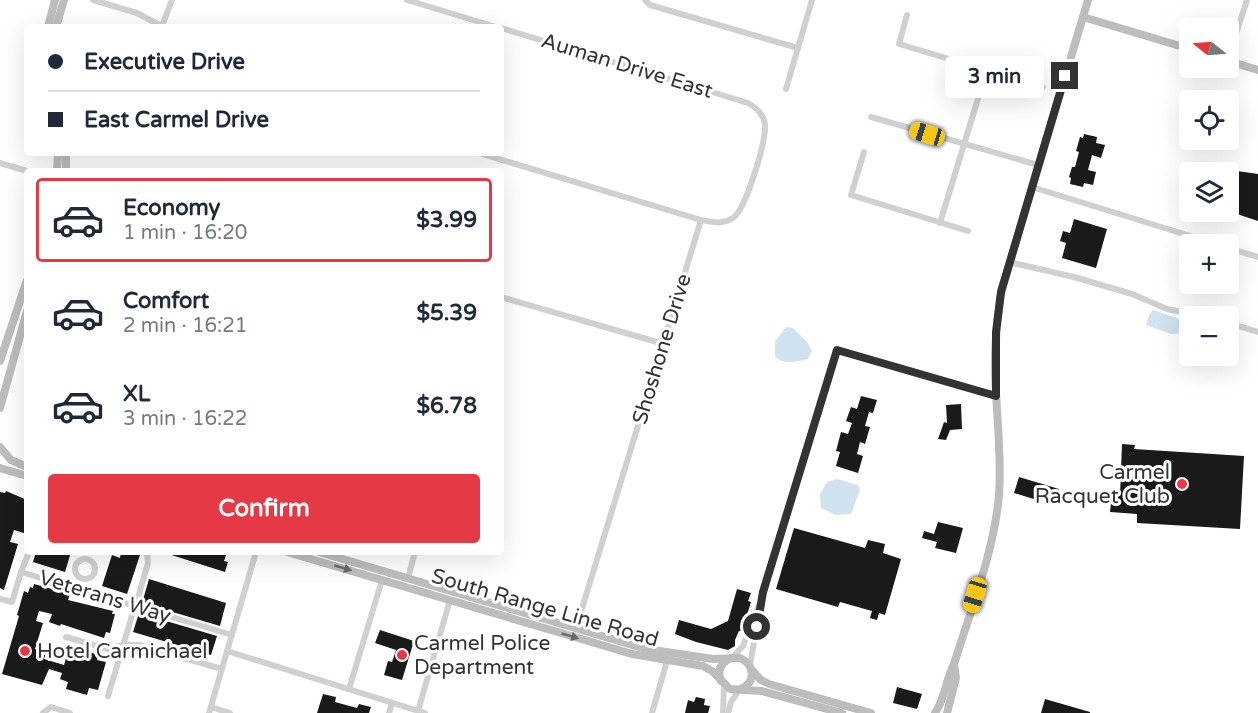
<!DOCTYPE html>
<meta charset="utf-8">
<style>
body{margin:0;font-family:"Varela Round",sans-serif;background:#f2f2f3;color:#1f2937;height:100vh;display:flex;flex-direction:column;font-size:22px;white-space:nowrap}
*{box-sizing:border-box;margin:0}
p{font-size:20px;color:#747a83}
.icon{flex:none;width:33px;height:33px;fill:none;stroke:currentColor;stroke-width:2;stroke-linecap:round;stroke-linejoin:round}
.map{position:relative;flex:1;overflow:hidden}
.drawer{position:absolute;left:24px;top:168px;width:480px;height:387px;display:flex;flex-direction:column;background:#fff;border-radius:6px;box-shadow:0 6px 24px #0002}
.drawer>*{flex:none}
.top-card{position:absolute;left:24px;top:24px;width:480px;height:132px;border-radius:6px;box-shadow:0 6px 24px #0002;display:grid;align-content:center;height:132px;padding:0 24px;background:#fff}
.needle{width:39px;rotate:287deg}
.tools{position:absolute;left:1179px;top:18px;display:grid;gap:12px}
.tools a{display:grid;place-items:center;width:60px;height:60px;border-radius:6px;background:#fff;box-shadow:0 6px 24px #0002;font-size:30px}
.end{position:absolute;width:27px;height:27px;margin:-14px;border:8px solid #333;background:#fff;box-shadow:0 0 0 3px #fff}
.from{border-radius:50%}
.bubble{position:absolute;height:42px;border-radius:6px;background:#fff;box-shadow:0 6px 24px #0002;font-size:20px;font-weight:800;line-height:42px;text-align:center}
.car{position:absolute;width:18px;height:36px;margin:-18px -9px;border-radius:8px;box-shadow:0 0 4px 2px #0007;background:linear-gradient(#f5c518 24%,#345 0 40%,#f5c518 0 76%,#345 0 86%,#f5c518 0)}
.top-card b{display:flex;align-items:center;gap:21px;height:57px;font-size:22px}
.top-card b+b{border-top:2px solid #e0e1e3}
.top-card i{width:15px;height:15px;background:#1f2937}
ul{padding:10px 0 0;list-style:none}
li{display:flex;align-items:center;gap:18px;height:84px;margin:0 12px 9px;padding:0 12px;border:3px solid transparent;border-radius:6px}
li div{flex:1}
li b{display:block;font-size:22px}
li em{font-style:normal;font-weight:800}
li.active{border-color:#e63946}
li>.icon{width:54px;height:54px;stroke-width:1.5}
.button{display:flex;gap:12px;margin-top:auto;padding:12px 24px}
.button a{flex:1;height:69px;border-radius:6px;background:#e63946;color:#fff;font-size:24px;font-weight:800;line-height:69px;text-align:center}
.map>svg:first-child{display:block}
</style>
<div class="map">
<svg width="1258" height="713" viewBox="0 0 1258 713">
<rect width="100%" height="100%" fill="#fff"/>
<g fill="#cfe2ee">
<polygon points="1153,310 1189,322 1189,333 1171,334 1146,325 1149,315"/>
<path d="M786,327L793,328L807,342L812,351L808,359C797,361 784,366 775,356V341Z"/>
<polygon points="837,479 858,485 860,490 851,514 836,515 821,508 820,494 827,482"/>
</g>
<g fill="#1a1a1a">
<polygon points="1084,134 1097,137 1096,143 1105,145 1101,158 1092,155 1088,170 1096,172 1093,185 1084,183 1083,187 1070,184 1071,178 1069,177 1072,167 1075,167 1079,152 1076,151 1080,137 1083,138"/>
<polygon points="1237,171 1258,174 1258,221 1228,211 1228,199"/>
<polygon points="1074,219 1107,229 1096,268 1062,258 1066,243 1060,241 1063,231 1070,233"/>
<polygon points="861,396 877,400 873,413 869,412 865,426 870,427 865,444 860,442 857,454 863,456 858,473 836,466 840,452 836,451 841,432 848,434 852,423 846,421 851,407 857,409"/>
<polygon points="961,404 962,429 950,430 946,440 938,439 944,422 947,423 946,405"/>
<polygon points="1122,444 1135,445 1134,449 1244,456 1240,529 1137,523 1137,514 1110,512 1112,495 1120,496"/>
<polygon points="1019,477 1059,489 1055,498 1043,495 1040,501 1014,493"/>
<polygon points="6,491 27,500 27,534 14,530 10,542 18,544 4,590 0,588 0,492 5,493"/>
<polygon points="938,522 963,528 956,553 935,548 937,542 922,538 924,531 934,534"/>
<polygon points="794,528 865,548 868,540 885,544 883,553 901,559 885,615 879,613 877,620 870,618 872,611 840,602 838,607 776,589"/>
<polygon points="36,552 71,552 65,572 33,562"/>
<polygon points="121,552 141,552 127,594 102,586 112,555 120,558"/>
<polygon points="162,552 227,552 224,561 228,562 225,572"/>
<polygon points="149,579 226,603 220,626 142,603"/>
<polygon points="34,584 70,594 68,600 113,611 112,614 115,614 110,633 106,632 104,638 61,624 60,626 49,622 52,614 39,611 36,621 43,623 35,649 46,653 44,659 64,665 68,651 77,654 79,649 99,655 97,660 106,662 98,690 89,688 87,695 66,689 68,682 60,679 62,673 49,669 42,685 2,674 19,616 17,615 24,591 28,593 30,587 33,588"/>
<polygon points="737,589 751,593 748,601 751,602 742,631 739,631 735,640 735,646 728,650 696,642 675,634 679,620 711,629 728,621"/>
<polygon points="139,613 217,636 211,655 133,632"/>
<polygon points="380,630 414,641 402,680 384,675 388,661 392,662 396,650 375,643"/>
<polygon points="897,687 922,694 917,709 893,703"/>
<polygon points="323,694 336,697 335,702 357,708 359,704 371,707 369,713 317,713"/>
<polygon points="696,697 705,699 704,705 710,706 708,713 685,713 688,700 694,702"/>
<polygon points="1045,699 1090,712 1090,713 1041,713"/>
</g>
<g fill="none" stroke-linecap="round" stroke-linejoin="round">
<g stroke="#d0d0d0" stroke-width="6">
<polyline points="93,0 137,13 163,27"/>
<polyline points="407,0 496,27"/>
<polyline points="645,0 650,5 798,48"/>
<polyline points="907,15 899,44 1043,87"/>
<polyline points="162,26 172,0"/>
<polyline points="1228,58 1247,0"/>
<polyline points="786,89 812,0"/>
<polyline points="871,117 1038,165"/>
<polyline points="864,152 851,195 968,231"/>
<path d="M479,153L701,220C712,222 722,225 733,218C746,209 766,142 765,125C764,115 757,108 748,103L501,28"/>
<polyline points="0,163 27,171"/>
<polyline points="1032,187 1216,244"/>
<polyline points="940,223 987,69"/>
<polyline points="1228,248 1258,257"/>
<polyline points="1009,262 1074,277 1132,294 1167,309 1200,316"/>
<polyline points="501,297 664,344"/>
<polyline points="1228,323 1258,332"/>
<circle cx="85" cy="569" r="10"/>
<polyline points="21,572 29,552"/>
<polyline points="408,578 415,552"/>
<polyline points="0,599 12,602 21,572 232,635"/>
<polyline points="137,601 148,563 147,552"/>
<polyline points="576,628 701,220"/>
<polyline points="66,637 108,649 123,645 139,645 222,669"/>
<polyline points="227,651 425,713"/>
<polyline points="733,657 743,646 759,605"/>
<polyline points="750,665 761,602 837,350 996,396"/>
<polyline points="349,689 382,580"/>
<polyline points="108,696 133,612"/>
<polyline points="211,707 230,713"/>
<polyline points="418,711 450,600"/>
<polyline points="43,713 51,707 70,713"/>
<polyline points="209,713 256,552"/>
<polyline points="389,713 392,703"/>
<polyline points="652,713 667,661"/>
<polyline points="723,713 724,686"/>
<polyline points="728,713 731,702 740,689"/>
</g>
<g stroke="#bdbdbd" stroke-width="8">
<polyline points="1083,17 1190,49"/>
<polyline points="48,27 55,0"/>
<polyline points="56,27 64,0"/>
<polyline points="1228,61 1258,70"/>
<polyline points="57,171 58,153"/>
<polyline points="66,171 66,153"/>
<polyline points="0,361 27,280"/>
<polyline points="0,408 27,311"/>
<polyline points="0,447 11,460 27,467"/>
<polyline points="0,468 27,476"/>
<polyline points="287,552 632,654 703,666 712,671 730,689 762,691 842,713"/>
<path d="M319,552L646,649L713,659L740,658C755,665 756,682 741,689"/>
<polyline points="751,669 761,680 769,684 871,713"/>
<path d="M721,681C717,671 720,663 731,658"/>
<path d="M935,713C945,699 946,679 954,664C971,609 994,552 999,495C1002,453 996,412 995,370C994,344 998,318 1001,292L1088,0"/>
<polyline points="947,713 956,678 954,664"/>
</g>
</g>
<defs><path id="oneway-solid" d="M-6-.8H1V-3.2L6.5 0L1 3.2V.8H-6Z" transform="scale(1.5)"/></defs>
<g fill="#6a6a6a">
<use href="#oneway-solid" transform="translate(343 568) rotate(16)"/>
<use href="#oneway-solid" transform="translate(570 636) rotate(16)"/>
</g>
<g fill="none" stroke-linecap="round" stroke-linejoin="round">
<polyline stroke="#333" stroke-width="8" points="757,627 763,592 837,350 996,396 996,332 1001,292 1065,76"/>
</g>
<g fill="#e63946" stroke="#fff" stroke-width="2">
<circle cx="1182" cy="484" r="6"/>
<circle cx="25" cy="651" r="6"/>
<circle cx="402" cy="655" r="6"/>
</g>
<g text-anchor="middle" dominant-baseline="central" stroke-width="6" stroke-linejoin="round" paint-order="stroke">
<g font-size="21" fill="#333" stroke="#fff">
<text transform="translate(627 66) rotate(17)">Auman Drive East</text>
<text transform="translate(662 349) rotate(-73)">Shoshone Drive</text>
<text transform="translate(105 597) rotate(17)">Veterans Way</text>
<text transform="translate(545 608) rotate(16)">South Range Line Road</text>
</g>
<g font-size="21" fill="#333" stroke="#fff" text-anchor="start">
<text x="1170" y="472" text-anchor="end">Carmel<tspan x="1170" dy="24">Racquet Club</tspan></text>
<text x="414" y="643">Carmel Police<tspan x="414" dy="24">Department</tspan></text>
<text x="37" y="651">Hotel Carmichael</text>
</g>
</g>
</svg>
<div class="tools">
<a><svg class="needle" viewBox="-14 -14 28 28"><path d="M0-13l5 13h-10z" fill="#e53935"/><path d="M0 13l5-13h-10z" fill="#747a83"/></svg></a>
<a><svg class="icon" aria-label="locate" viewBox="0 0 24 24"><circle cx="12" cy="12" r="6"/><path d="M12 2v4M12 18v4M2 12h4M18 12h4"/></svg></a>
<a><svg class="icon" aria-label="layers" viewBox="0 0 24 24"><path d="M12 4l9 5-9 5-9-5zM3 14l9 5 9-5"/></svg></a>
<a>+</a>
<a>−</a>
</div>
<i class="end from" style="left:757px;top:627px"></i>
<i class="end" style="left:1065px;top:76px"></i>
<div class="bubble" style="left:945px;top:56px;width:99px">3 min</div>
<i class="car" style="left:927px;top:134px;rotate:287deg"></i>
<i class="car" style="left:975px;top:595px;rotate:197deg"></i>
<div class="top-card">
<b><i class="from"></i>Executive Drive</b>
<b><i></i>East Carmel Drive</b>
</div>
<section class="drawer">
<ul>
<li class="active"><svg class="icon" aria-label="car" viewBox="0 0 24 24"><path d="M5 17H2v-5l4-1 3-4h7l3 4 3 1v5h-3M9 17h6M6 11h13"/><circle cx="7" cy="17" r="2"/><circle cx="17" cy="17" r="2"/></svg><div><b>Economy</b><p>1 min · 16:20</p></div><em>$3.99</em></li>
<li><svg class="icon" aria-label="car" viewBox="0 0 24 24"><path d="M5 17H2v-5l4-1 3-4h7l3 4 3 1v5h-3M9 17h6M6 11h13"/><circle cx="7" cy="17" r="2"/><circle cx="17" cy="17" r="2"/></svg><div><b>Comfort</b><p>2 min · 16:21</p></div><em>$5.39</em></li>
<li><svg class="icon" aria-label="car" viewBox="0 0 24 24"><path d="M5 17H2v-5l4-1 3-4h7l3 4 3 1v5h-3M9 17h6M6 11h13"/><circle cx="7" cy="17" r="2"/><circle cx="17" cy="17" r="2"/></svg><div><b>XL</b><p>3 min · 16:22</p></div><em>$6.78</em></li>
</ul>
<div class="button"><a>Confirm</a></div>
</section>
</div>
